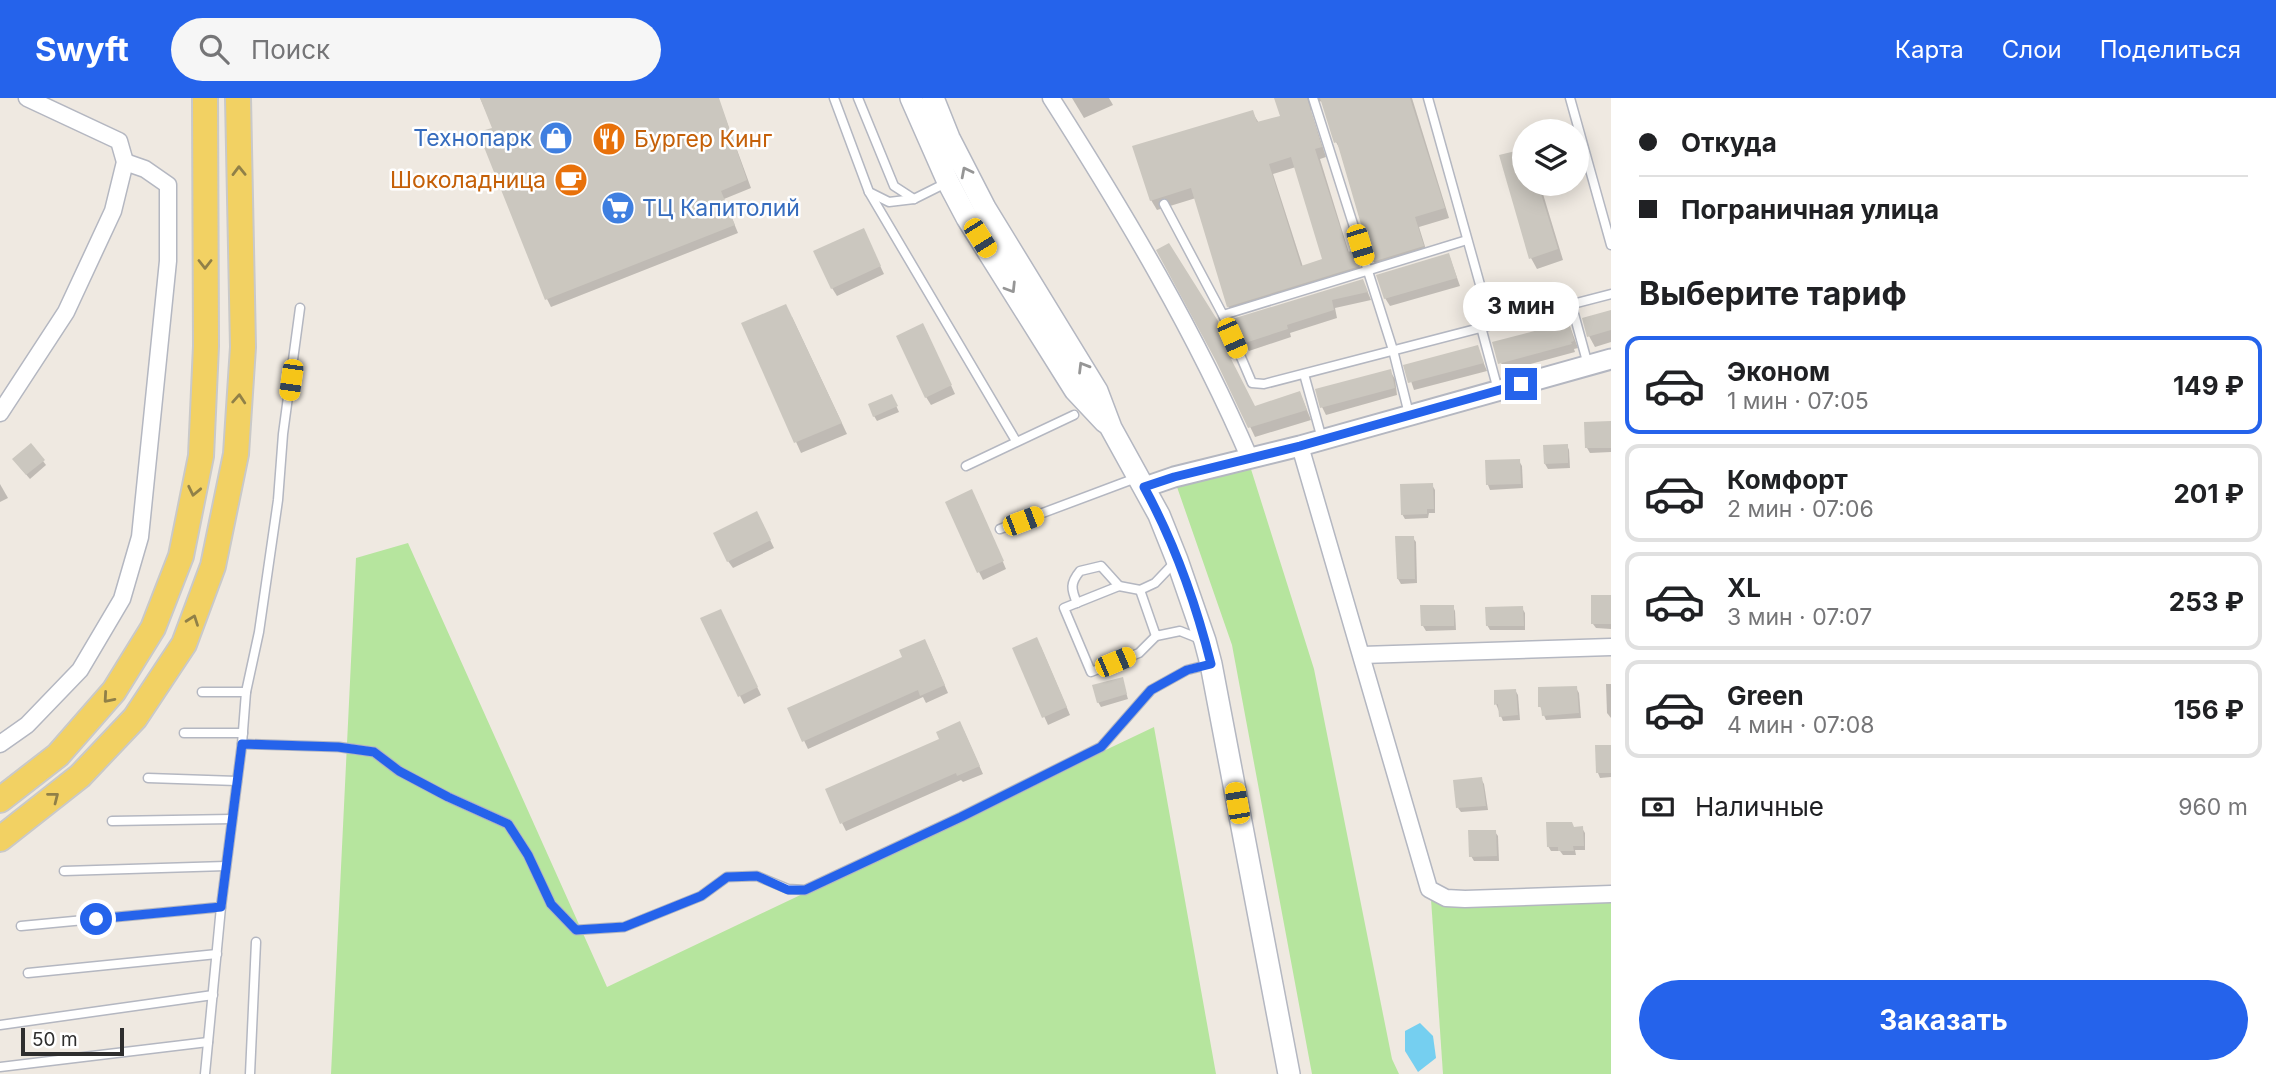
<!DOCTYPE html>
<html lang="ru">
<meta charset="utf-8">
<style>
body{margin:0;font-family:Inter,sans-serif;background:#f6f6f6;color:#202124;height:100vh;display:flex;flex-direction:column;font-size:26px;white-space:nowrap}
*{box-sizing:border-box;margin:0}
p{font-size:23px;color:#757577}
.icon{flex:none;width:38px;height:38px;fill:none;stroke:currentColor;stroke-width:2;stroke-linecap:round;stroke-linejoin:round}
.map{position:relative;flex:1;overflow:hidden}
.sheet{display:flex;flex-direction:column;background:#fff;width:665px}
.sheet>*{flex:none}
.guide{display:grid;align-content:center;height:154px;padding:0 28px;background:#fff}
.buttons{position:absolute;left:1512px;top:21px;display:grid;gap:14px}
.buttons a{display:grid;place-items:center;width:77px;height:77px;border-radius:50%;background:#fff;box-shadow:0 4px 18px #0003;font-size:35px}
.scale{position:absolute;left:21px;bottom:18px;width:103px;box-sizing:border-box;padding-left:7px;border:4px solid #2e2e2e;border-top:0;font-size:19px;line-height:24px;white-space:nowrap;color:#2e2e2e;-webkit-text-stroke:5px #fff;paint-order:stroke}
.end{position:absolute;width:32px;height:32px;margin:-16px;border:9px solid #2563eb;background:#fff;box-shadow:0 0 0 4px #fff}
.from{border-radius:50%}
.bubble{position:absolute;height:49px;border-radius:24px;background:#fff;box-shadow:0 4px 18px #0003;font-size:23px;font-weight:700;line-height:49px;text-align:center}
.car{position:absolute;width:21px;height:42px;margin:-21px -10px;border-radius:9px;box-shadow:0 0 5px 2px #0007;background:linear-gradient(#f5c518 24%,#345 0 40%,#f5c518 0 76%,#345 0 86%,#f5c518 0)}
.guide b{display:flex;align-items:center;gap:24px;height:66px;font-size:26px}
.guide b+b{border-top:2px solid #e0e0e0}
.guide i{width:18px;height:18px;background:#202124}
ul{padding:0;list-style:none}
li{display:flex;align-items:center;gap:21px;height:98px;margin:0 14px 10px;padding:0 14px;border:4px solid #e0e0e0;border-radius:14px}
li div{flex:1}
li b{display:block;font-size:26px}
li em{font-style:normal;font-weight:700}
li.selected{border-color:#2563eb}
li>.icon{width:63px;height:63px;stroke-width:1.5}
h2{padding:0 28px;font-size:32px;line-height:84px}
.pay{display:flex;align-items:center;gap:18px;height:77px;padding:0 28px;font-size:26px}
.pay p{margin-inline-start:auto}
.button{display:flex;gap:14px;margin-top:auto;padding:14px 28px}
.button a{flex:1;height:80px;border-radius:42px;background:#2563eb;color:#fff;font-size:28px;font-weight:700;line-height:80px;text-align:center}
header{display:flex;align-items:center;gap:42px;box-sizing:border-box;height:98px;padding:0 35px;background:#2563eb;color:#fff}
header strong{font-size:33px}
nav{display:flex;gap:38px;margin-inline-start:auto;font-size:24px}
.search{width:490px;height:63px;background:#f6f6f6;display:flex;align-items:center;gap:18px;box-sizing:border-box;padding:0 24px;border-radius:38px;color:#757577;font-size:26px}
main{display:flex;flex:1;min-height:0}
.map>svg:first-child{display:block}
</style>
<header>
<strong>Swyft</strong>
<div class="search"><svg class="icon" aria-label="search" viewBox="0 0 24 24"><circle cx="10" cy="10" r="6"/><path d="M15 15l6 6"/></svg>Поиск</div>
<nav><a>Карта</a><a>Слои</a><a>Поделиться</a></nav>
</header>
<main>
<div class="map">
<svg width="1611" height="976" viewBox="0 0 1611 976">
<rect width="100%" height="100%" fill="#efe9e1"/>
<g fill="#b6e59e">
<polygon points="1250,368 1314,571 1392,961 1399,976 1312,976 1232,547 1177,389"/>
<polygon points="408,445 607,889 1154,629 1216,976 331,976 356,460"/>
<polygon points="1611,796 1611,976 1443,976 1431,801"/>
</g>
<polygon fill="#75cff0" points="1420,925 1433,938 1436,960 1418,974 1405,953 1405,933"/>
<g fill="#0003" fill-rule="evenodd">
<polygon points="480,0 718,0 751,90 724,101 738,135 551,209 547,201 494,31"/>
<polygon points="1072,0 1109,0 1113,7 1084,20"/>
<path d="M1275,0H1412L1449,120L1419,129L1428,158L1379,173L1374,164L1342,55L1336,44L1323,3L1316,4L1311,13L1326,59L1320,61L1349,155L1353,154L1364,178L1234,218L1228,208L1196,100L1157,112L1151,102L1252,14L1259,25L1282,19ZM1296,69L1325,162L1303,169L1273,76Z"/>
<polygon points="1524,52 1524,86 1540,86 1563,162 1537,171 1531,160 1501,59"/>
<polygon points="867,140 884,176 837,198 832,190"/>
<polygon points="1449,157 1460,188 1390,208 1385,200"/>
<polygon points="1363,183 1371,202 1335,210 1337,220 1290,235 1291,239 1249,253 1244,245"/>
<polygon points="1611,213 1611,244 1595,249 1589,238 1584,221"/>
<polygon points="792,219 847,336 801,355 743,226"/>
<polygon points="1569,226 1578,250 1574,251 1575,254 1504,273 1494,245"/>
<polygon points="927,235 955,296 931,307 926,299"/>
<polygon points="1223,235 1234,260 1230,261 1255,310 1300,295 1311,322 1255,339 1218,262"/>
<polygon points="1477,249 1487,273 1414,292 1406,268"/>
<polygon points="1390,273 1395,281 1397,297 1326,317 1322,309"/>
<polygon points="894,303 899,314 877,323 874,318"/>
<polygon points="1611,325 1611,354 1590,355 1587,350 1586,326"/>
<polygon points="1567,347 1569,352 1570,370 1548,371 1545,366"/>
<polygon points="43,363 46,367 30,381 17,366"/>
<polygon points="1519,363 1522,368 1523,390 1490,392 1488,387 1486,364"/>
<polygon points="0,386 8,400 0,404"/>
<polygon points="1432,387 1435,392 1435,415 1429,415 1428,420 1405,421 1402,416"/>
<polygon points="976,401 1006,471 983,482 979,474"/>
<polygon points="761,423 774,450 733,470 728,463"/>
<polygon points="1413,440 1416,444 1417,485 1401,486 1398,481"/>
<polygon points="1611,499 1611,531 1596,530 1593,526"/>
<polygon points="1453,509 1455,513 1456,532 1426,533 1423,528"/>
<polygon points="1522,510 1525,515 1525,532 1490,532 1487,527"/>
<polygon points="702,521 724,521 761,597 744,606"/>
<polygon points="1041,549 1070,617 1048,627 1014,551"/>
<polygon points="929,551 948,595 926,605 923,599 808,651 789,611"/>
<polygon points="1122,581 1128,601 1101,609 1098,604"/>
<polygon points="1606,586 1611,586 1611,620 1607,615"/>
<polygon points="1576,590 1579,595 1581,620 1546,622 1540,608"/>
<polygon points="1515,592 1518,597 1520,622 1503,623 1496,606"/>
<polygon points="964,633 983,676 963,684 961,682 846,733 842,725"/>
<polygon points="1611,648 1611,679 1600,680 1598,675 1597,649"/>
<polygon points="1481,681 1484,686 1488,712 1461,714 1458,710"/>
<polygon points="1574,730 1582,730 1585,735 1585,752 1575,752 1576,757 1563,757 1560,753 1551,753 1548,748"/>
<polygon points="1495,734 1498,738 1499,763 1474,763 1471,758"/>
</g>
<g fill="#cbc7bf" fill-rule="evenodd">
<polygon points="480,0 719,0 747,82 721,93 735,127 545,202 478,34 492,30"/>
<path d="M1274,0H1307L1322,49L1315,51L1348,154L1354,152L1360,168L1227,209L1191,90L1150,103L1132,48L1253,12L1257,24L1280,18ZM1291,59L1322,161L1301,168L1269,66Z"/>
<polygon points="1320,0 1410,0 1445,110 1415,119 1424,148 1372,164 1337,44 1334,45"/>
<polygon points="1524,51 1524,86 1538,86 1558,151 1529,161 1499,57"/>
<polygon points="864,130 881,168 831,191 813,153"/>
<polygon points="1169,145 1218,223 1230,250 1226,251 1255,308 1300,293 1307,312 1248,330 1216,263 1156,152"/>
<polygon points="1449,155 1457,180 1384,201 1376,177"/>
<polygon points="1363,181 1368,194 1332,202 1334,212 1287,227 1288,231 1242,246 1232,221"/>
<polygon points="786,206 842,325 794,345 741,225"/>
<polygon points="1611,212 1611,232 1587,239 1582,220"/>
<polygon points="1569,224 1574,243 1571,244 1572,246 1498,266 1492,244"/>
<polygon points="923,225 952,287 925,300 896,238"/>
<polygon points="1478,247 1484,265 1408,285 1403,267"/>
<polygon points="1391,271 1395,290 1320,310 1315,291"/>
<polygon points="892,296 898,308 873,319 868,306"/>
<polygon points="1611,323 1611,350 1585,350 1584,324"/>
<polygon points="31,345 45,362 26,377 12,361"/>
<polygon points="1568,346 1568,365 1544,366 1543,347"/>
<polygon points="1520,361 1521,386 1486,387 1485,362"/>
<polygon points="1433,385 1434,411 1427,411 1427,416 1401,417 1400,386"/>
<polygon points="972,391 1004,463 977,475 945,404"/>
<polygon points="757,413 771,442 727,464 713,435"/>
<polygon points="1395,438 1414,438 1415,481 1397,481"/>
<rect x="1591" y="497" width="20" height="29"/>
<polygon points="1420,507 1454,507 1454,528 1421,528"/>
<polygon points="1523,508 1524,528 1486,528 1485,509"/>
<polygon points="721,511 758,589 738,599 700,520"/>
<polygon points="1037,539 1067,609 1042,620 1012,550"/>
<polygon points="925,541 945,587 920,598 918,592 802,644 787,610 902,559 899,552"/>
<polygon points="1123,579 1127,596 1097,605 1092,587"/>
<polygon points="1577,588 1579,615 1542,618 1541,609 1538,609 1538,589"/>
<polygon points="1516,591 1518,617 1499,619 1498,606 1494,607 1494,592"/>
<polygon points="960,623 980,668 957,678 956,675 840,726 825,691 939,641 936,634"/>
<polygon points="1595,647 1611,647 1611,675 1596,675"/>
<polygon points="1482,679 1486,708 1456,710 1453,682"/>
<polygon points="1546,724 1572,724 1574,729 1583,728 1584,748 1573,748 1574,753 1558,753 1558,749 1547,749"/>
<polygon points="1468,732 1496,732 1497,758 1469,759"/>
</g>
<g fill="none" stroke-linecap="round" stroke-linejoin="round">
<defs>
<g id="service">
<polyline points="834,0 869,94 889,104 914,101 948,84"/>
<polyline points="858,0 894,88 914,101"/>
<polyline points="1313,0 1393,252 1409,316"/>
<polyline points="1428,0 1491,226"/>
<polyline points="1570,0 1611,147"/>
<polyline points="869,94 1016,343"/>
<polyline points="1164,106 1223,217 1252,285 1264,286 1611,196"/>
<polyline points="1571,205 1588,267"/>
<polyline points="300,210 283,336 278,402 259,534 246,594 242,646 339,649 374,654 399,673 448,699 508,726 528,757 551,806 576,832 624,829 701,798 727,779 757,778 788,791 805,792 961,719 1101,649 1151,592 1187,572 1211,566"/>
<polyline points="1223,217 1467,142"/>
<polyline points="1481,229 1498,292"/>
<polyline points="1304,276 1322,341"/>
<polyline points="966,368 1074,317"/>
<polyline points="1000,431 1136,380"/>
<polyline points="1175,464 1155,485 1140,492 1156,538 1180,533 1200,541"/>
<polyline points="1140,492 1119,488 1064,510 1091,574 1139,555 1156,538"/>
<path d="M1077,505C1071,491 1070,485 1080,473L1101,468L1119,488"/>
<polyline points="202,594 246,594"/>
<polyline points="184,635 243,635"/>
<polyline points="148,680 237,683"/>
<polyline points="112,723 232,721"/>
<polyline points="64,773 226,768"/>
<polyline points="21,828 221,809"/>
<polyline points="28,875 217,856"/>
<polyline points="0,927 213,897"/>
<polyline points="0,969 208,944"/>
<polyline points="205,976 221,809 242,646"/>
<polyline points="250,976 256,844"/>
</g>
<g id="minor">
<path d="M1051,0C1125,116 1196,235 1250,361"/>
<polyline points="0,315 66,214 113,113 125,64 119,43 27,0"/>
<polyline points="1300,348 1429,791 1446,800 1465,801 1611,796"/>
<polyline points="1362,557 1611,549"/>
<polyline points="0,646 27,627 80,572 122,501 140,439 168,163 168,87 145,71 125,64"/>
</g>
<polyline id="tertiary" points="1145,389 1174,379 1300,348 1611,261"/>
<g id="secondary">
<polyline points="911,0 948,84 967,120 1075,292 1105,324"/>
<polyline points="933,0 949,40 985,110 1097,293 1111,330 1159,417 1177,462 1205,543 1211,566 1289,976"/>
</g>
<g id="primary">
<polyline points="0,702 58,657 114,593 153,530 181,458 201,358 206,248 205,0"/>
<polyline points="0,741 80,678 135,620 184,546 213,468 236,356 243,249 238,0"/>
</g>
</defs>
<use href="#service" stroke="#b4b7c1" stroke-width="11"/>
<use href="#minor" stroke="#b4b7c1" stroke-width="19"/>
<use href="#tertiary" stroke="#b4b7c1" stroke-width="23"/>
<use href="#secondary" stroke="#b4b7c1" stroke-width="24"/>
<use href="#primary" stroke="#c9c9c9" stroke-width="28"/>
<use href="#service" stroke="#fff" stroke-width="8"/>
<use href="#minor" stroke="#fff" stroke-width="16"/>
<use href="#tertiary" stroke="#fff" stroke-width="19"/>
<use href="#secondary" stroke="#fff" stroke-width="21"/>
<use href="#primary" stroke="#f2d163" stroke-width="24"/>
</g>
<defs><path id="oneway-chevron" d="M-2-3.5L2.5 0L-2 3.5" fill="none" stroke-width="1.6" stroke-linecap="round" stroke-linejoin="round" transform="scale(1.75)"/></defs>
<g stroke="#908048">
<use href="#oneway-chevron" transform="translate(239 73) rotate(-91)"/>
<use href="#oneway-chevron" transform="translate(205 166) rotate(90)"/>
<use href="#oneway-chevron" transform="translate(239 301) rotate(-86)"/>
<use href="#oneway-chevron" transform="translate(194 393) rotate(102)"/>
<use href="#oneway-chevron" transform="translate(193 522) rotate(-70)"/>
<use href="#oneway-chevron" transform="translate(108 600) rotate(131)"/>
<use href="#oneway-chevron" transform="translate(54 699) rotate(-38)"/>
</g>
<g stroke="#969696">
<use href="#oneway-chevron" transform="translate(966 74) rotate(-117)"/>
<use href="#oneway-chevron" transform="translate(1011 190) rotate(58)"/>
<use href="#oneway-chevron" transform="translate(1083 269) rotate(-121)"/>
</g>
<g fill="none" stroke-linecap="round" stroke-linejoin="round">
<path stroke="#2563eb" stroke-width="9" d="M96,821L221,809L242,646L338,649L374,654L399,673L448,699L508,726L528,757L551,806L576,832L624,829L701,798L727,779L757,778L788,792H805L961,719L1101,649L1151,592L1187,572L1211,566C1196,506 1174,444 1144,389L1174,379L1300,348L1521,286"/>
</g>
<defs>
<symbol id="shop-disc" viewBox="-11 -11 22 22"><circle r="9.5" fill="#3f7fe0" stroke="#fff"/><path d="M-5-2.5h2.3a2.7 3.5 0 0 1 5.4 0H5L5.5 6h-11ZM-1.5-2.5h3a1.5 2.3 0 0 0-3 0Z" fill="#fff"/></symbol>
<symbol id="restaurant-disc" viewBox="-11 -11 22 22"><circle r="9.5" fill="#e8710a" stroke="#fff"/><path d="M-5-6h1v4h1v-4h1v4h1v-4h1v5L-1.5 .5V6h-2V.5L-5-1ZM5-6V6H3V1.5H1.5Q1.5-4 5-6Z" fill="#fff"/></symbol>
<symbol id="cafe-disc" viewBox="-11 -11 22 22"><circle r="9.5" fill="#e8710a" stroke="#fff"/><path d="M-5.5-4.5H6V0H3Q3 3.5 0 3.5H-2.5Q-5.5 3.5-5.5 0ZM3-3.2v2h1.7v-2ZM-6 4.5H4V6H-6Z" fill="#fff"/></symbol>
<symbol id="supermarket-disc" viewBox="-11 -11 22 22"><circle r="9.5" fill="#3f7fe0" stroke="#fff"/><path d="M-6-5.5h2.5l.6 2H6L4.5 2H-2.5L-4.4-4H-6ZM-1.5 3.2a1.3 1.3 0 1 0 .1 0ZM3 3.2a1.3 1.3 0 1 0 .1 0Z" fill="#fff"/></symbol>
</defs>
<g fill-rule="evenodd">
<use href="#shop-disc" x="537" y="21" width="38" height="38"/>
<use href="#restaurant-disc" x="590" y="22" width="38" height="38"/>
<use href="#cafe-disc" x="552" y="63" width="38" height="38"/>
<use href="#supermarket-disc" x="599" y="91" width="38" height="38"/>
</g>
<g text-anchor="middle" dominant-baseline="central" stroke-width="5" stroke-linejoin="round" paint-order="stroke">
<g font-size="23" fill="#366cbe" stroke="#fff" text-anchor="end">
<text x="532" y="40">Технопарк</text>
<text x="642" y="110" text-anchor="start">ТЦ Капитолий</text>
</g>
<g font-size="23" fill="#c56008" stroke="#fff" text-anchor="start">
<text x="634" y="41">Бургер Кинг</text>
<text x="546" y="82" text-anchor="end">Шоколадница</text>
</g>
</g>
</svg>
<div class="buttons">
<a><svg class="icon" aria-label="layers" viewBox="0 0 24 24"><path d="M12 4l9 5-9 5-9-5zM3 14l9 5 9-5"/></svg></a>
</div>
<div class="scale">50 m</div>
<i class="end from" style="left:96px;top:821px"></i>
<i class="end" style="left:1521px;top:286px"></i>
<div class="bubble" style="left:1463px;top:184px;width:116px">3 мин</div>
<i class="car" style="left:980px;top:140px;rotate:148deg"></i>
<i class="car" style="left:1360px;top:147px;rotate:163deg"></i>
<i class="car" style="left:1232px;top:240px;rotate:156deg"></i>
<i class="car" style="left:291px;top:282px;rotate:188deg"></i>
<i class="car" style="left:1023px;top:423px;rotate:69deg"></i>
<i class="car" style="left:1115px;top:564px;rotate:67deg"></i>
<i class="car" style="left:1237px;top:705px;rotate:350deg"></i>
</div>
<section class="sheet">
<div class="guide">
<b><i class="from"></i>Откуда</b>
<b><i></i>Пограничная улица</b>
</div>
<h2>Выберите тариф</h2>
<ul>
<li class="selected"><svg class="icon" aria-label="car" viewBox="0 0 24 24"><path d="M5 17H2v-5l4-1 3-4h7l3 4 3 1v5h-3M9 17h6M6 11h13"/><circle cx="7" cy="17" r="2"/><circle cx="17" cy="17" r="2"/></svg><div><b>Эконом</b><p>1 мин · 07:05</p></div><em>149 ₽</em></li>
<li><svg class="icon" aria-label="car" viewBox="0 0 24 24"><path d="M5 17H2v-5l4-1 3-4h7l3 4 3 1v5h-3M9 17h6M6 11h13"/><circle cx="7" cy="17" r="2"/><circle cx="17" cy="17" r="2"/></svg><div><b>Комфорт</b><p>2 мин · 07:06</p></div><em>201 ₽</em></li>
<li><svg class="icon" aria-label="car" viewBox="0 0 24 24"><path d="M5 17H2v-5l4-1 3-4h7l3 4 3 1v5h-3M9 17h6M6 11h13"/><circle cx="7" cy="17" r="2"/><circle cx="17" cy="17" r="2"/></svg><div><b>XL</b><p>3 мин · 07:07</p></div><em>253 ₽</em></li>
<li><svg class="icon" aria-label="car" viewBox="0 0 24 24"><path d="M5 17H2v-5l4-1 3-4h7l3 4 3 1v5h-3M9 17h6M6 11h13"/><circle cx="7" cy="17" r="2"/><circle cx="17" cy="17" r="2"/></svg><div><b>Green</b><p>4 мин · 07:08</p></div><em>156 ₽</em></li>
</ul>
<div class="pay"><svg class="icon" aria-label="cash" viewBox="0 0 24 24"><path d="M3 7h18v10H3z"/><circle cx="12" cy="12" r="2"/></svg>Наличные<p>960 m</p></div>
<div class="button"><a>Заказать</a></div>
</section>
</main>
